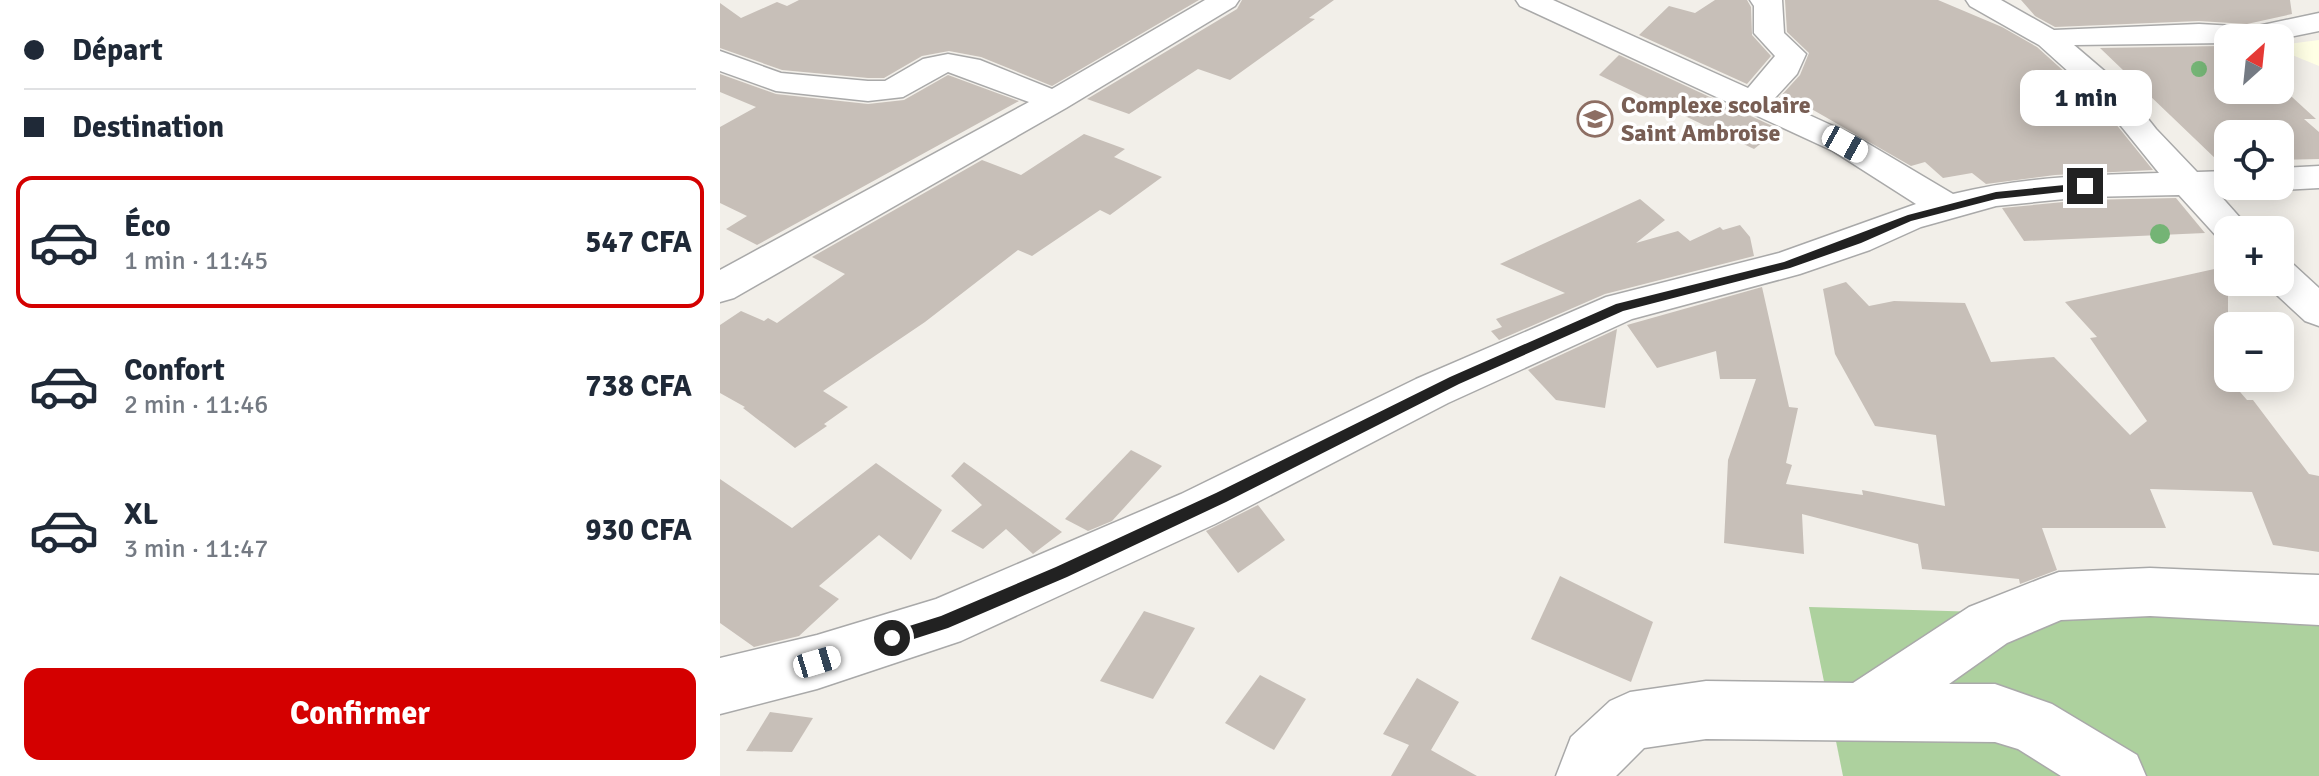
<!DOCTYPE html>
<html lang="fr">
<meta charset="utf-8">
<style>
body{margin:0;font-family:Signika,sans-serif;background:#f6f6f7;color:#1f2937;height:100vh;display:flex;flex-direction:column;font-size:30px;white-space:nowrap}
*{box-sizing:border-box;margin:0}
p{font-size:26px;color:#747a83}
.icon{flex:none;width:44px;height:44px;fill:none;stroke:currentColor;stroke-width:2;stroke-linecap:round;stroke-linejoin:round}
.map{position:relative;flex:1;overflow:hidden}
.details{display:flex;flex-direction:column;background:#fff;width:720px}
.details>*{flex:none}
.banner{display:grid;align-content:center;height:176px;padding:0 24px;background:#fff}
.needle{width:52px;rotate:27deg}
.buttons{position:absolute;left:1494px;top:24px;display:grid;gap:16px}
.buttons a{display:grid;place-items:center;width:80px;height:80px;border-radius:16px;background:#fff;box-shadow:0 4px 20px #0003;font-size:40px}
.end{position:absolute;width:36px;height:36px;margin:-18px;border:10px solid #222;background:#fff;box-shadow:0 0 0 4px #fff}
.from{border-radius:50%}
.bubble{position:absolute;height:56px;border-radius:16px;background:#fff;box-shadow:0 4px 20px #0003;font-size:26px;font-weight:700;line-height:56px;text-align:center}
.car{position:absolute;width:24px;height:48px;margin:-24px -12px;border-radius:10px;box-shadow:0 0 6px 2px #0007;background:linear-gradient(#fff 24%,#345 0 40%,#fff 0 76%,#345 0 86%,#fff 0)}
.banner b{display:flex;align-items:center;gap:28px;height:76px;font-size:30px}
.banner b+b{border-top:2px solid #e0e1e3}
.banner i{width:20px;height:20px;background:#1f2937}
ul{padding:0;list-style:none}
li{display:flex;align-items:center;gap:24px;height:132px;margin:0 16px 12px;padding:0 8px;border:4px solid transparent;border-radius:16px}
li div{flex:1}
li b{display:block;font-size:30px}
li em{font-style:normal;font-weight:700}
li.on{border-color:#d40000}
li>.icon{width:72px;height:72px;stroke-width:1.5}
.cta{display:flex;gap:16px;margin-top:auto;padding:16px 24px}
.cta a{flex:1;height:92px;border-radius:16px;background:#d40000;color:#fff;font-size:32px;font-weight:700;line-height:92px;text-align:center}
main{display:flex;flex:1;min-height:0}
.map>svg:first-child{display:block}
</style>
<main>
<section class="details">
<div class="banner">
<b><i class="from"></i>Départ</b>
<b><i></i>Destination</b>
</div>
<ul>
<li class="on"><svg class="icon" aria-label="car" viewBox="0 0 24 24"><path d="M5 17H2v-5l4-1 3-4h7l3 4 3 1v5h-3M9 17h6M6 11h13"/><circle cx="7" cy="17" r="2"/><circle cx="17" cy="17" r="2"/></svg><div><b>Éco</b><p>1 min · 11:45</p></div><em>547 CFA</em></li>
<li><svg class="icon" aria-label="car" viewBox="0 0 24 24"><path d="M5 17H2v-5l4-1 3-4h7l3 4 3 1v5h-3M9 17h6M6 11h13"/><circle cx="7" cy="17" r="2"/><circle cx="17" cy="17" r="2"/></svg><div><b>Confort</b><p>2 min · 11:46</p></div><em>738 CFA</em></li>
<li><svg class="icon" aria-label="car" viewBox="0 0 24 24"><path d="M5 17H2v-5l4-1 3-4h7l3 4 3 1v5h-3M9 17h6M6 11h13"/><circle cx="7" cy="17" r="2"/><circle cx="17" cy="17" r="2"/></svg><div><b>XL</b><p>3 min · 11:47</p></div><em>930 CFA</em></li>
</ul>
<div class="cta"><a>Confirmer</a></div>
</section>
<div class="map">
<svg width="1599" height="776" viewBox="0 0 1599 776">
<rect width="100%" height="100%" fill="#f2efe9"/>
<polygon fill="#ffffe5" points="1599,40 1599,66 1560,50 1560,45"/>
<polygon fill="#add19e" points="1089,607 1599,622 1599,776 1123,776"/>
<g fill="#c7bfb8">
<polygon points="79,0 479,0 332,86 261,57 229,51 202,56 164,78 148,78 62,70 0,48 0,3 21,18 57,2 67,6"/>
<polygon points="522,0 614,0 589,18 595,19 510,80 478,69 409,114 367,99 517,9"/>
<polygon points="995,0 1027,0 1031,7 1032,35 1051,56 1027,84 919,35 949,6 975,13"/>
<polygon points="1065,0 1218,0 1282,27 1317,47 1378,102 1433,170 1335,175 1266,184 1252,173 1223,178 1205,162 1191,166 1088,107 1084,109 1059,98 1080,75 1089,53 1067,32"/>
<polygon points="1301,0 1570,0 1572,14 1527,24 1479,21 1335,27 1315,16"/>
<polygon points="1501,46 1508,54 1508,90 1560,90 1560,86 1596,119 1584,119 1599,132 1599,159 1560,160 1560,134 1508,134 1508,161 1498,161 1380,48"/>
<polygon points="899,55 1059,129 1034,149 879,75"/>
<polygon points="0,74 56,94 148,104 184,100 228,75 299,101 37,245 6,229 27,216 0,203 0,127 36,107 0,92"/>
<polygon points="364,134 405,149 394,157 442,177 390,215 380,210 312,256 298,250 205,322 103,391 128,407 104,424 107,426 75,448 23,408 25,407 0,393 0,325 21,311 44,321 48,318 57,323 125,274 92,257 262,160 301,175"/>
<polygon points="1456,198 1485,233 1304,241 1282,208 1365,200"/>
<polygon points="920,199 945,220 916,243 958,231 970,241 1000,227 1003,230 1020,225 1030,237 1034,256 885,294 779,340 771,331 782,327 776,319 845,293 780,264"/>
<polygon points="1508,266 1508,378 1527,400 1533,400 1589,474 1599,476 1599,552 1553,545 1532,492 1430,489 1446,528 1322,528 1337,570 1300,584 1299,579 1202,569 1198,544 1082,514 1084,554 1004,543 1008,460 1036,379 1000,379 996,351 937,368 907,325 1042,287 1069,407 1078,408 1066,463 1072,465 1066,484 1143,495 1142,490 1225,506 1216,435 1155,426 1115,354 1103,289 1126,282 1149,306 1174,301 1245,303 1271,362 1334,357 1410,435 1427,421 1370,338 1377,337 1345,302"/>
<polygon points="897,329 885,408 836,400 808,370"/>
<polygon points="411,450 442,466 392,521 368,531 345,519"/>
<polygon points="244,462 342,532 313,554 286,529 263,549 231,531 262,505 231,476"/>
<polygon points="156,463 222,510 191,560 159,535 99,586 119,599 79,636 34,647 0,623 0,479 72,528"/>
<polygon points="538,505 565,540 518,573 486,531"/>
<polygon points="840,576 933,622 911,682 811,639"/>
<polygon points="424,611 475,628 433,699 380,681"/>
<polygon points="540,675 586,699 554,750 505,723"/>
<polygon points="697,678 739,702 711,750 757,776 671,776 689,745 663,734"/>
<polygon points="50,712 93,718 72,752 26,751"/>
</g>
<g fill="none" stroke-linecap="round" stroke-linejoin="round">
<defs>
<g id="street">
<polygon points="485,0 519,0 515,6 346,108 14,298 0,302 0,270 309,102 228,72 183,97 148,101 56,91 0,71 0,51 61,73 148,81 165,81 203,59 228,54 260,60 332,89"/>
<path d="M796,0H833L1028,88L1055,56L1034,33V6L1030,0H1062L1064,33L1086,54L1077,74L1054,99L1137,137L1233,194C1301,177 1369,175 1439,173L1380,100L1319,45L1250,6L1246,0H1281L1334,30L1479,24L1533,27L1599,13V31L1560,39L1508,38V43L1354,45L1402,86L1436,129L1477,172L1508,171V186H1523L1521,190L1498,193L1531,230H1508V241L1499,239L1459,195L1365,197L1276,206L1201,227L1150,250L1080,274L912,319L728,403L495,524L241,641L97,689L0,714V658L97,635L216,599L461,494L696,379L886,297L1059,253L1196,204L1113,151L800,6Z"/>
<polygon points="1599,166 1599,188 1560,190 1547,186 1560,186 1560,168"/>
<polygon points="1560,261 1574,265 1599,288 1599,326 1585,321 1546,285 1544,282 1560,282"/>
<polygon points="1430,568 1599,575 1599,625 1430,616 1341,620 1287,643 1229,684 1275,684 1332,704 1417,755 1426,776 1341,776 1298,749 1275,742 986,739 924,748 896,776 836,776 851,737 890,701 910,692 986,681 1133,683 1249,607 1320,579 1339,572"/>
</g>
</defs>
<use href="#street" stroke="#a9a9a9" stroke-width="3"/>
<use href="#street" fill="#fff" fill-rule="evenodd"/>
</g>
<g fill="#74b475">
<circle cx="1479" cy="69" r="8"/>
<circle cx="1440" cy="234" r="10"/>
</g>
<polygon fill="#222" points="1365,183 1369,184 1369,189 1276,199 1191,221 1141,243 1070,268 903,311 739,384 506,502 347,577 228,628 172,646 164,638 167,633 221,616 336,567 496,493 730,377 896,304 1064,262 1188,215 1276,192"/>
<defs>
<symbol id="school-ring" viewBox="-11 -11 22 22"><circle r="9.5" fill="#fff" stroke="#8d6e63" stroke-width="1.5"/><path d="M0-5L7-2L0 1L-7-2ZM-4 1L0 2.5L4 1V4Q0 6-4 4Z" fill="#8d6e63"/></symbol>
</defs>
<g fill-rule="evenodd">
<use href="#school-ring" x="855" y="99" width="40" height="40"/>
</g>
<g text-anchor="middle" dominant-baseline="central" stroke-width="7" stroke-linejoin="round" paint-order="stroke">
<g font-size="24" font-weight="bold" fill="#785e54" stroke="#fff" text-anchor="start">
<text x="901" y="105">Complexe scolaire<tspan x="901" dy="28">Saint Ambroise</tspan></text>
</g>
</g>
</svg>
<div class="buttons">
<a><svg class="needle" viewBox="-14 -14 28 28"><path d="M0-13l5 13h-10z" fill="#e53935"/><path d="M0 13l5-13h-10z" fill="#747a83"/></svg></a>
<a><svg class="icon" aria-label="locate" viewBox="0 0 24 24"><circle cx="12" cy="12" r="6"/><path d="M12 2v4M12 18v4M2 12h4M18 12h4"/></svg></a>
<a>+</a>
<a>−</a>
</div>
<i class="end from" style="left:172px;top:638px"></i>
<i class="end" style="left:1365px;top:186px"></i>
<div class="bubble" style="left:1300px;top:70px;width:132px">1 min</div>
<i class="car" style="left:1125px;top:144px;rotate:119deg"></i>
<i class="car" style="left:97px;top:662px;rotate:73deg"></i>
</div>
</main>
